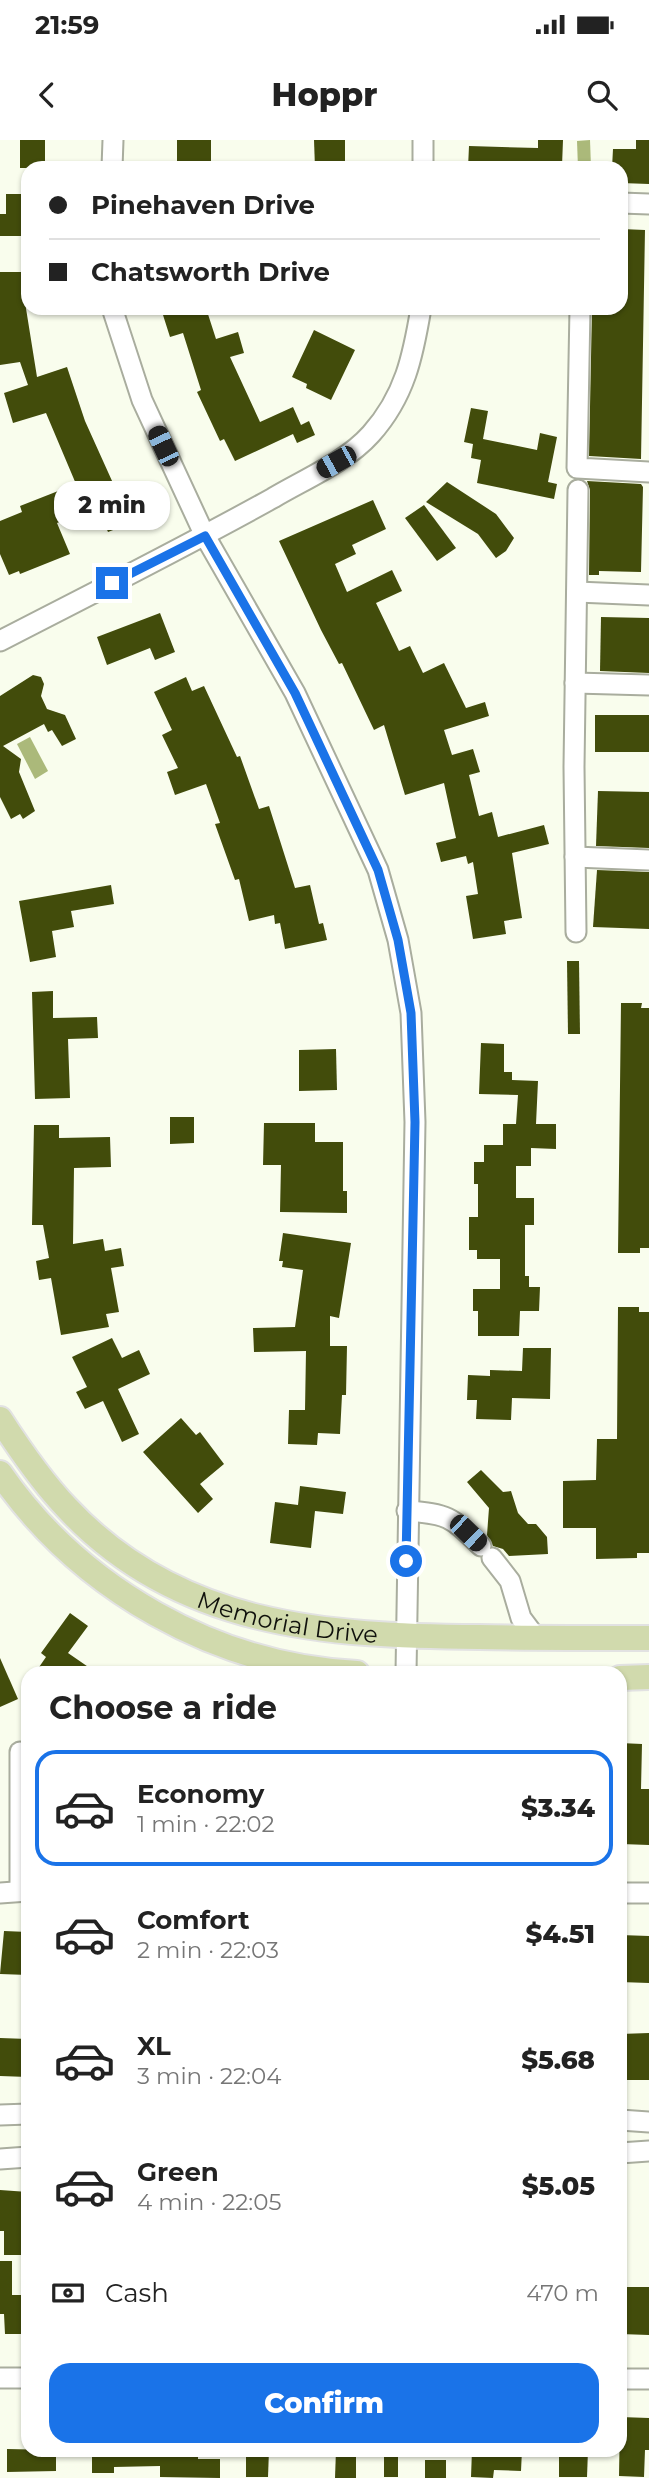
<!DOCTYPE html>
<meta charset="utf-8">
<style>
body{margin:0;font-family:Montserrat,sans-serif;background:#f2f2f2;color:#222;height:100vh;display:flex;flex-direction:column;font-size:26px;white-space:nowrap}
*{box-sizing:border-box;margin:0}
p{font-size:23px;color:#767676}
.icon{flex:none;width:38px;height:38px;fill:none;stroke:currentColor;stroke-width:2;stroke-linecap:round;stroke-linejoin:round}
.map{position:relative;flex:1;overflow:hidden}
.sheet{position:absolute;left:21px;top:1526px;width:606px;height:791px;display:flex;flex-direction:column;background:#fff;border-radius:21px;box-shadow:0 2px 5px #0004}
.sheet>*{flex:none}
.hud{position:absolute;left:21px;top:21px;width:607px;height:154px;border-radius:21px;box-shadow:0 2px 5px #0004;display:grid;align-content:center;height:154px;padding:0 28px;background:#fff}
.end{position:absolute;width:32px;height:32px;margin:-16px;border:9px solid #1a73e8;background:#fff;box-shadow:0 0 0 4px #fff}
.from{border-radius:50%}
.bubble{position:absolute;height:49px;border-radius:21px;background:#fff;box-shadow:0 2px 5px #0004;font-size:23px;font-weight:800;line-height:49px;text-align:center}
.car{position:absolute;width:21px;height:42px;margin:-21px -10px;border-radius:9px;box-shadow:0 0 5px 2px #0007;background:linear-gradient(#222 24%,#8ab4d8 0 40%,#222 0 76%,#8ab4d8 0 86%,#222 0)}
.hud b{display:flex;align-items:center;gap:24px;height:66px;font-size:26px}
.hud b+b{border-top:2px solid #e0e0e0}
.hud i{width:18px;height:18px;background:#222}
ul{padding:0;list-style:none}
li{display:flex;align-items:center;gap:21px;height:116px;margin:0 14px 10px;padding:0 14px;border:4px solid transparent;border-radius:21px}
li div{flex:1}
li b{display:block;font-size:26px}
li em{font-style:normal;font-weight:800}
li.selected{border-color:#1a73e8}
li>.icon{width:63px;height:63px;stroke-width:1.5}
h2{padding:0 28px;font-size:32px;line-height:84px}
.pay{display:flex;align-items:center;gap:18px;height:77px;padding:0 28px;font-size:26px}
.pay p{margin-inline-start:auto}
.primary-button{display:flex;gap:14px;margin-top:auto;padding:14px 28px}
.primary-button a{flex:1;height:80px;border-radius:21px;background:#1a73e8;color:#fff;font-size:28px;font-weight:800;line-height:80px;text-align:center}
.status{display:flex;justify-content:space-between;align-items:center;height:49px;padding:0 35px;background:#fff;direction:ltr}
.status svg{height:19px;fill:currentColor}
header{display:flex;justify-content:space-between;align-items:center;height:91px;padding:0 28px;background:#fff;font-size:32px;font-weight:800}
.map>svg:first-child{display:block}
</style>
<div class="status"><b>21:59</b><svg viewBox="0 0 49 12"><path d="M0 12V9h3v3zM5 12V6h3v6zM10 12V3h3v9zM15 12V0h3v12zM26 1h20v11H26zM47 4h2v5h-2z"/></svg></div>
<header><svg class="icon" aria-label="back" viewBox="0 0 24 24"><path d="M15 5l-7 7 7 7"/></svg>Hoppr<svg class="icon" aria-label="search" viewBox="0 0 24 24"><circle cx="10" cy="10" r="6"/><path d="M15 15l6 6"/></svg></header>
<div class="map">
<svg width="649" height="2338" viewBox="0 0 649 2338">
<rect width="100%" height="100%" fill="#f9fded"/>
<g fill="#abb97a">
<polygon points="590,0 591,27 578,28 577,1"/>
<polygon points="30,597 48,631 35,639 17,604"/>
</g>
<g fill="#424c0b">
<rect x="20" y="0" width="25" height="28"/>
<polygon points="177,0 211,0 211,24 177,25"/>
<polygon points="314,0 345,0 345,28 315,28"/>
<polygon points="538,0 563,0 562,26 468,28 469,6 538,8"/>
<polygon points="636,0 649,0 649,44 621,43 621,28 612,28 613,9 636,9"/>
<polygon points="6,54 28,54 28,96 0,96 0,74 6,74"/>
<polygon points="621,89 645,90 641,319 589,316 592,168 621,168"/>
<polygon points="0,132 28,132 28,156 24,156 37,237 67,227 85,281 131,383 108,392 97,366 57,383 70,414 20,434 19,431 9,435 0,414 0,381 22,372 20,366 76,344 46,273 13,283 4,253 28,245 20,222 0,225"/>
<polygon points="186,168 206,168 216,199 238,192 244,213 230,217 260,282 293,267 301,285 309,281 315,295 297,303 293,294 235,321 224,299 220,301 197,252 201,250 183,193 170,197 163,175"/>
<polygon points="314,190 355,210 331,260 306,248 307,244 292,237"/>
<polygon points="471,268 488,271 483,299 537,310 540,293 557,297 548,342 557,344 554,359 477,343 481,320 471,318 473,304 464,302"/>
<polygon points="587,341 641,344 643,347 641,432 599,431 599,435 589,435 590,350"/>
<polygon points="447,342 496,374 514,398 506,411 496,418 478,394 426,362"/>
<polygon points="373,360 386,389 352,405 356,414 335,424 347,452 392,430 402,451 376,463 399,511 410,506 423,533 444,523 466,568 485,562 489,576 444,590 452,615 473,609 480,632 469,635 479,676 492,672 498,697 544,685 549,704 512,713 522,778 504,781 506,794 473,799 466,756 478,754 473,722 468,724 466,716 441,722 436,703 456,698 444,643 405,655 384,585 374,590 342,523 339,524 321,490 279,401"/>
<polygon points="424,365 456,408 437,421 405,378"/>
<polygon points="160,473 175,512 155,520 150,508 107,525 97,497"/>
<polygon points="601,477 649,478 649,533 600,531"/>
<polygon points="33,535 41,537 44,544 41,556 47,569 65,575 76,599 62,606 52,590 48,592 44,584 3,606 21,619 19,632 35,671 23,679 20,674 11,679 0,657 0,556"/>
<polygon points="186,537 192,551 204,546 237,617 240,616 259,669 269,666 295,748 310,745 319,784 323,783 327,800 285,809 280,783 275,784 274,775 249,781 239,739 235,740 215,684 220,683 206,644 175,655 167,632 178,628 162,595 172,590 154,552"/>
<rect x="595" y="575" width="54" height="37"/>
<polygon points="598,651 649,652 649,708 596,706"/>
<polygon points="597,730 649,732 649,789 593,787"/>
<polygon points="111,745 114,764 71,771 74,787 52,791 56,817 30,822 19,761"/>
<polygon points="567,821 579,821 580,894 568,894"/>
<polygon points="53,851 53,878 97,877 98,898 68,899 70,958 35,959 32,852"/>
<polygon points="621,863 642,863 641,868 649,868 649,1108 640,1108 640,1113 618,1113"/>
<polygon points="481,903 504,904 504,932 512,932 512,940 538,941 536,984 556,984 556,1009 531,1008 531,1026 516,1026 516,1058 534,1058 534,1085 525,1085 525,1136 529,1136 529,1147 540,1147 539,1171 520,1171 519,1196 478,1196 478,1171 473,1171 473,1149 500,1149 500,1119 477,1119 477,1110 469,1110 469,1077 478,1077 478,1044 474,1044 474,1022 484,1022 484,1005 503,1005 503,984 516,984 518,955 479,954"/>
<polygon points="336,909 337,950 299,951 299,910"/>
<polygon points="170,977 194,977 194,1003 170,1004"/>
<polygon points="264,983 315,983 315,1002 343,1002 343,1051 347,1051 347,1073 280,1072 281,1025 263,1025"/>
<polygon points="34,985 59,985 59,998 110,997 111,1027 74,1028 73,1104 103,1099 105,1111 121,1108 124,1126 111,1128 119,1172 106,1174 109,1187 61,1195 51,1138 39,1140 36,1121 49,1118 43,1085 32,1085"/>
<polygon points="283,1093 351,1103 339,1178 330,1176 330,1206 347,1206 346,1255 342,1255 340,1294 318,1293 317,1305 288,1304 289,1270 305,1270 306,1211 254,1212 253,1188 295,1187 303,1130 282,1127 283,1121 279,1121"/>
<polygon points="618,1167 639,1167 639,1172 649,1172 649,1413 637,1413 637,1418 596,1419 596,1388 563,1388 563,1341 596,1340 597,1299 617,1299"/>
<polygon points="112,1198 122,1218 139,1210 150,1234 118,1249 139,1294 122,1302 103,1261 85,1269 76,1252 87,1247 72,1217"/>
<polygon points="523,1208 551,1208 550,1259 512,1258 511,1280 476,1279 477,1260 467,1260 468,1235 490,1236 490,1230 522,1231"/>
<polygon points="181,1278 196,1295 200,1292 224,1324 200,1344 213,1359 198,1373 143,1312"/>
<polygon points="481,1330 503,1352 511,1351 518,1373 528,1384 536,1384 547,1397 548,1414 509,1416 503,1409 493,1406 487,1395 489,1368 467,1342"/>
<polygon points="300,1346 346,1352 343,1374 315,1371 311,1408 270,1403 275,1362 298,1365"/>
<polygon points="70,1473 88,1486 68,1513 97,1533 35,1533 46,1517 41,1513"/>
<polygon points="0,1518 18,1559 0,1567"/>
<polygon points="620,1603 642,1604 641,1649 649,1649 649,1705 621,1704 623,1649 620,1649"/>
<polygon points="4,1791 28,1792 28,1835 0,1834"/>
<polygon points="620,1795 649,1796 649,1843 620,1842"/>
<polygon points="649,1893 649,1940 620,1940 620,1894"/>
<polygon points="0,1898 28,1899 28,1937 0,1936"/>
<polygon points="0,2050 28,2052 28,2094 23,2094 23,2115 4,2115 4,2091 0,2091"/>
<polygon points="0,2121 12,2121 12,2155 28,2155 28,2194 5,2194 4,2174 0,2174"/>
<polygon points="627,2147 649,2147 649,2195 620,2194 620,2155 627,2155"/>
<polygon points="620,2277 649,2278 649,2310 645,2310 644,2337 619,2336"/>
<polygon points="7,2309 56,2310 56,2331 7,2332"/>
<polygon points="92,2310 198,2310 198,2319 220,2319 220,2338 160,2337 160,2326 114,2327 114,2333 92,2333"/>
<polygon points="246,2310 269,2310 268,2337 246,2337"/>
<polygon points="336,2310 356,2310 356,2338 335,2338"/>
<rect x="384" y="2310" width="14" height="27"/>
<polygon points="472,2310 522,2310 521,2331 494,2330 493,2338 471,2337"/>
<polygon points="559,2310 588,2310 587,2337 559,2337"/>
<rect x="425" y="2320" width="21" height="18"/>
</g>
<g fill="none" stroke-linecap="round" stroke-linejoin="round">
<defs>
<g id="minor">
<polyline points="112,28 113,0"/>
<polyline points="423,28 423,0"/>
<polyline points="621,63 649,64"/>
<polyline points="112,168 142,260 205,396 295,553 378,730 398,800 411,873 415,982 406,1533"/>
<polyline points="580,168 577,328 649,332"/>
<polyline points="577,452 649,455"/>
<path d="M0,501C91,454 183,408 273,358C305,339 346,322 371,294C405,256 413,216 421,168"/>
<polyline points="575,543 649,545"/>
<polyline points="575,717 649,720"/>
<polyline points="576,792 574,627 578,350"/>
<path d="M407,1371C449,1374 451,1377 481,1406"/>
<polyline points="492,1418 510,1441 521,1478 536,1498"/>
<polyline points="20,1751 20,1612"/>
<polyline points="0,1753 28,1751"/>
<polyline points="620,1753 649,1753"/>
<polyline points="0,1975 28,1974"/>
<polyline points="620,1980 649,1982"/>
<polyline points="620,2013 649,2011"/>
<polyline points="0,2019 28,2017"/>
<polyline points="0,2238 28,2238"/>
<polyline points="620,2239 649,2239"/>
</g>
<g id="major">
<path id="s1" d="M0,1279C20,1310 42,1342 67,1368C178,1487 327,1496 479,1497C536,1498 592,1498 649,1498"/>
<path d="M0,1333C80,1449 216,1526 357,1533"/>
<polyline points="620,1538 649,1537"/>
</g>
</defs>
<use href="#minor" stroke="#a9ad9e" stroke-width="23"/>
<use href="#major" stroke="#e2e2e2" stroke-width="28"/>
<use href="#minor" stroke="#fff" stroke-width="19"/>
<use href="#major" stroke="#d1daad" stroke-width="24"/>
</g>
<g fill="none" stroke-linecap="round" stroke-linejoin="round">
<polyline stroke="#1a73e8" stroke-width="9" points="112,443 205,396 295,553 378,730 398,800 411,873 415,982 406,1421"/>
</g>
<g text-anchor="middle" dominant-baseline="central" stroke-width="7" stroke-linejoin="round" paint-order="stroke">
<g font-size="24" fill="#10110c" stroke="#f9fded">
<text stroke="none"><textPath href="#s1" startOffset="364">Memorial Drive</textPath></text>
</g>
</g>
</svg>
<i class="end from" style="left:406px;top:1421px"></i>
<i class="end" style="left:112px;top:443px"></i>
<div class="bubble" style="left:54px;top:341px;width:116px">2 min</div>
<i class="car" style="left:163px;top:306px;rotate:335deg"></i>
<i class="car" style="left:336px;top:322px;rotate:241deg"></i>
<i class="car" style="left:468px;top:1393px;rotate:134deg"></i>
<div class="hud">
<b><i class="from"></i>Pinehaven Drive</b>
<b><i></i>Chatsworth Drive</b>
</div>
<section class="sheet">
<h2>Choose a ride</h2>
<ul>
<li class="selected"><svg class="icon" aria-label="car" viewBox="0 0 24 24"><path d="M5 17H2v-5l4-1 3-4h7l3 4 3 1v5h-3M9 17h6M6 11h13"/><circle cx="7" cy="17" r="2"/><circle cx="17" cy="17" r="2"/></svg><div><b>Economy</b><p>1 min · 22:02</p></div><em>$3.34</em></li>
<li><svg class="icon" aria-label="car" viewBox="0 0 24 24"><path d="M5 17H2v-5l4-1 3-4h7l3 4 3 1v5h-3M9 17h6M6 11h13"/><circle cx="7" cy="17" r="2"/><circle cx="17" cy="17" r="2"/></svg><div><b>Comfort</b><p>2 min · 22:03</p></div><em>$4.51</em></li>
<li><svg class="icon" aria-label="car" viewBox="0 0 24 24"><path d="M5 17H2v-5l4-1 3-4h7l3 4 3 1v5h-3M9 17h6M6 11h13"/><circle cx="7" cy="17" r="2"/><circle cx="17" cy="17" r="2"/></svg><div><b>XL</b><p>3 min · 22:04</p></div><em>$5.68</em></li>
<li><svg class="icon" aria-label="car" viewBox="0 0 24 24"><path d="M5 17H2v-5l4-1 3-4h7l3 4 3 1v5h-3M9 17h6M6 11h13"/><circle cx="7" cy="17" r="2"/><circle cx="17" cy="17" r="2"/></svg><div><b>Green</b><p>4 min · 22:05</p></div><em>$5.05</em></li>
</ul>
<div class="pay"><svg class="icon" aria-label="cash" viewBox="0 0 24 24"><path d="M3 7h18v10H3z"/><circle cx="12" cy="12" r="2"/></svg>Cash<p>470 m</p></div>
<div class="primary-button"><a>Confirm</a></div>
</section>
</div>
